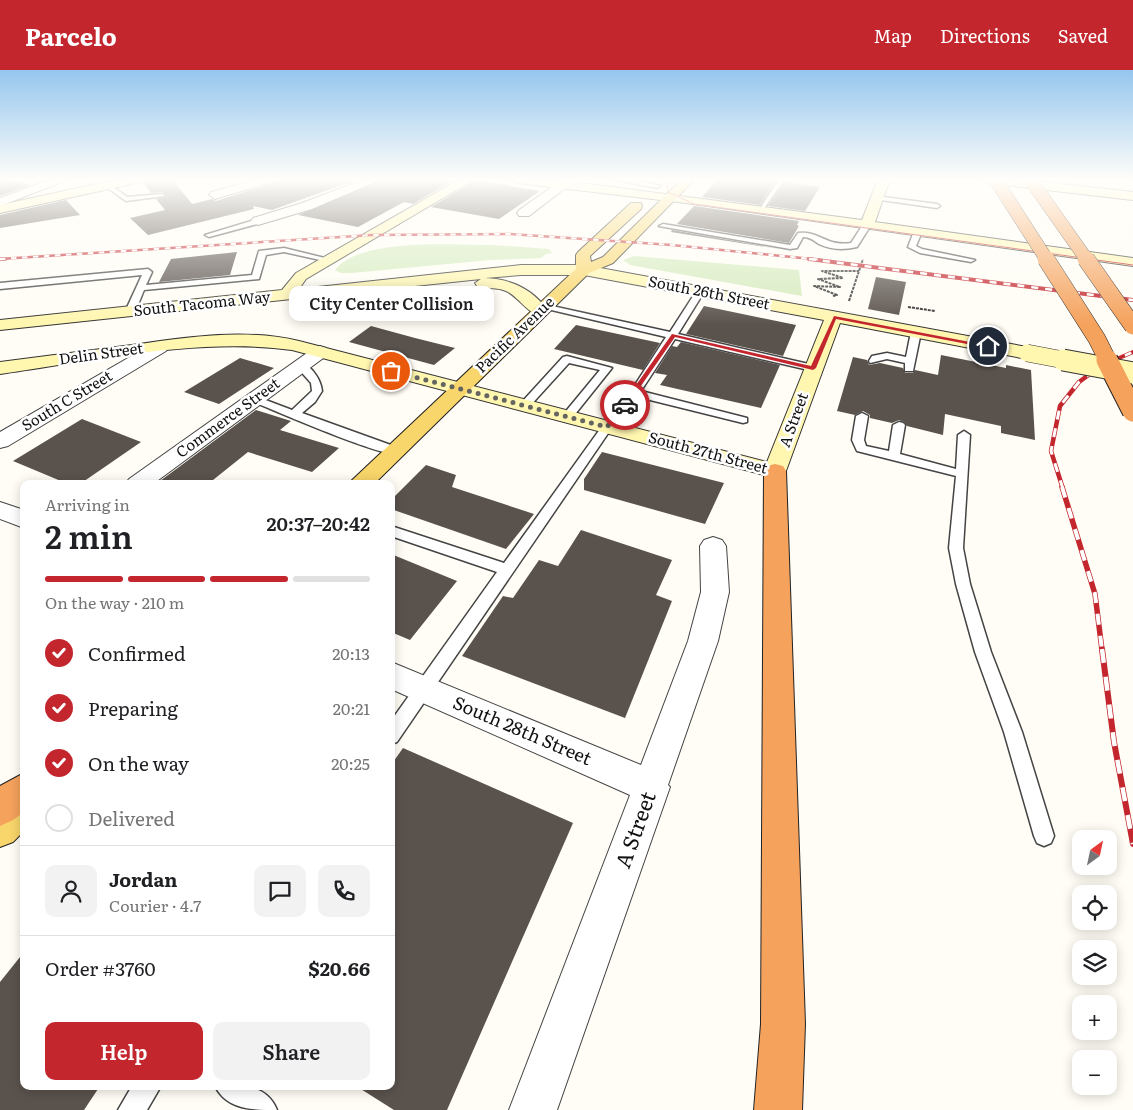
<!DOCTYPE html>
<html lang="en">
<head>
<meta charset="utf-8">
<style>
  :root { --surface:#fff; --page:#f2f2f2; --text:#202124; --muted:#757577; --line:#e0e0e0; --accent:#c4262e }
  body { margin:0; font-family:Literata,serif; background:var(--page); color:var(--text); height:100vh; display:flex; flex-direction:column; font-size:19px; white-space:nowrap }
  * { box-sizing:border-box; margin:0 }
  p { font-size:16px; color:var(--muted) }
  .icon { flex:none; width:28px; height:28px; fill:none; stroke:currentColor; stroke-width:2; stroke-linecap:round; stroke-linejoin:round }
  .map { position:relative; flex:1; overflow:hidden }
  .sheet { position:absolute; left:20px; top:410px; width:375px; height:610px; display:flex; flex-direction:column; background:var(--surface); border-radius:10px; box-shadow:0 2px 12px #0003 }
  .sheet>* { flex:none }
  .needle { width:32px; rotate:33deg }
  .buttons { position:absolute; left:1072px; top:760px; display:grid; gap:10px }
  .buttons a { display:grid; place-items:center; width:45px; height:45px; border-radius:10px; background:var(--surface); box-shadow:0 2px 12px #0003; font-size:25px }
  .pin { position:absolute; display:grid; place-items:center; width:42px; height:42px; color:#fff; margin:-21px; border:2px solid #fff; border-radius:50%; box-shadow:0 1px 5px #0007 }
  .courier { position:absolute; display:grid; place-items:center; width:50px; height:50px; margin:-25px; border:4px solid #c4262e; border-radius:50%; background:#fff; color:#222; box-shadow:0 1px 6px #0007 }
  .bubble { position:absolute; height:35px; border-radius:10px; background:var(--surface); box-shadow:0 2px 12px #0003; font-size:16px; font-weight:600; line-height:35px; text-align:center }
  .headline em { font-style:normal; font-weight:600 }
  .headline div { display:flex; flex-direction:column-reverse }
  .headline { display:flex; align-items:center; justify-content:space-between; height:85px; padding:0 25px }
  h1 { font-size:32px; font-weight:600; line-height:38px }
  .bar { display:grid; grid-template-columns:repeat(4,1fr); gap:8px 5px; align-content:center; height:60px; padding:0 25px }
  .bar i { height:6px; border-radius:4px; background:var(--line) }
  .bar .current { background:var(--accent) }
  .bar p { grid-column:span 4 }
  .line { display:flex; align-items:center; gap:12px; padding:0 25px; border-top:1px solid var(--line) }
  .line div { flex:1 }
  .round { display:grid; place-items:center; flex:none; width:52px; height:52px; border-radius:10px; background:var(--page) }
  ol { padding:0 25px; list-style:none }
  li { display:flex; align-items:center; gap:15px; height:55px }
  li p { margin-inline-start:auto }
  li .icon { padding:5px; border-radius:50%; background:var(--accent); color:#fff; stroke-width:4 }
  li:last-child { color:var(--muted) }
  li i { width:28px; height:28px; border:2px solid var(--line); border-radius:50% }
  .cta { display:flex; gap:10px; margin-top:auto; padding:10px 25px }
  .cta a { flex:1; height:58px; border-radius:10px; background:var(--accent); color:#fff; font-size:20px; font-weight:600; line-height:58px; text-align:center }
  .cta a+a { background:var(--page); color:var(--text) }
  header { display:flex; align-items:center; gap:30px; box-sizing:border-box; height:70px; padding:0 25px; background:var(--accent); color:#fff }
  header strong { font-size:24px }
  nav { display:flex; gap:28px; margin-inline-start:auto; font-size:18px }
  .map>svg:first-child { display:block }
</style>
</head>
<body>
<header>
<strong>Parcelo</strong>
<nav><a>Map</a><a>Directions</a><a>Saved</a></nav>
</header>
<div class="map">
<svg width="1133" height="1040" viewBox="0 0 1133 1040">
  <rect width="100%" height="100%" fill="#fffdf5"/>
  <!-- green -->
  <path fill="#d5ebbd" d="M493,175L549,179L552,183L546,184L541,188L490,190L352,203H341L335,200C361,167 454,175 493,175Z
    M634,186L799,200L802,226L630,195L623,190Z"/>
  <!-- building -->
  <path fill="#5a524d" d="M0,109H6L31,115L0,126Z
    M144,109H172L192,134L212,129L216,131L285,109H359L272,140L253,136L254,139L148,165L130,148L165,140L156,129L167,126L162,122L151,123L142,111Z
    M384,109H456L413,134L404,132L358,157L298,145Z
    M718,109H762L775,111L760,135L702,127Z
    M476,110L540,121L499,149L431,137Z
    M785,112L820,117L805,141L768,136Z
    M66,130L80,145L0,158V145Z
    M694,136L799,151L797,155L799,156L789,173L677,154Z
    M672,160L785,180L671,162Z
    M237,182L230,205L159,212L171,189Z
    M876,207L906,212L899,245L868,239Z
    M704,236L796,255L783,286L686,264Z
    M576,255L660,273L643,300L554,279Z
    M371,256L415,268L455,278L434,295L349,272Z
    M681,272L780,295L761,338L660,315L667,305L655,303L672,276L677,277Z
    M941,285L1006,298V295L1031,300L1035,370L1001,363V356L945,344L943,365L907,356L904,352L899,350L892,353L870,348V345L863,341L855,345L837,341L853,287L867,290L869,295L880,293L903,298L905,303H913L915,300L938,305Z
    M240,288L274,298L219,334L184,322Z
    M256,340L291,351L280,360L339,378L312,402L248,382L208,414H156Z
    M82,349L141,372L80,414H68L13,391Z
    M602,382L724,413L705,454L584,420V409Z
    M426,395L456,405L452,417L534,444L506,479L391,439V430Z
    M581,460L672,490L656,525L672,531L625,648L462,586L503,526L513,528L539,490L558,496Z
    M391,484L457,511L410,570L391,562Z
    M403,678L573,753L447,1040H394L356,1016H391V695Z
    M24,882V1016H100L84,1040H0V912Z"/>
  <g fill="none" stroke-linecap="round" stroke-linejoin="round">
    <defs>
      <path id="lane" d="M610,109H627L661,116L658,118Z
        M779,109H785L763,140H759Z
        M105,114H109L127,127L162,124L165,126L126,131L105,116Z
        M876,126L937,134L940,136L937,138L874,129Z
        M258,149L262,151L261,153L209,167L205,165Z
        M864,153L871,155L857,177C844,180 831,180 819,174C813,170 810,167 803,167L797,178L790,179L659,156L663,154L790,175L798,163C818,160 827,177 851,173Z
        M917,162L921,164L916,176L922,179L975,190L971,192L920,183L908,177L913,164Z
        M284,178L333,190L329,192L284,182L266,185L259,209L144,220L135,242L130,245L125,242L142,205L0,219V213L148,199L152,202L146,215L252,205L259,181Z
        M700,219L704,222L678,264L813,295L818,298L813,301L675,269L641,321L747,348V352L743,353L638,327L611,359L397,672L391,674V651L497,502L391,466V456L504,493L603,355L631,321L666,267L543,238V234L670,262L697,220Z
        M916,259L921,262L913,301H905V293L887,289L870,293L869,291L872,286L887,283L906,287L911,262Z
        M567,286L612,298L572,348L568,349L562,346L600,300L569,293L529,337H521V333L563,287Z
        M301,293C312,296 321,310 322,321L315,332L302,343L399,378L401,381L399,384C383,388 274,340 251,331L250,329L255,326L292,340L312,321L311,313L296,296Z
        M862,343L868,346L864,370L866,376L889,381L893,355L899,352L903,353L905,355L900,384L956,399L958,365L964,361L970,365L963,478L970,514L991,582L1022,662L1054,766L1051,773L1044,776L1037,773L1034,766L1004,662L975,582L956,514L949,478L956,406L857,381L852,370L856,346Z
        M132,1016H161L147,1040H118Z
        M215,1016C240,1016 266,1013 277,1040C253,1040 227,1040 215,1016Z"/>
      <path id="street" d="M52,109H70L0,136V128Z
        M260,109H280L215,129L209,125L211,122Z
        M365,109H382L312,139L258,155L251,151L253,148L302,133Z
        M563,109H577L529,146H519L517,143L519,140Z
        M160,272L166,273L169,277L166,281L8,376L0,378V362L154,273Z
        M320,276L326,278L329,282L326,286L153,414H125L129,409L314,278Z
        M0,432L24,440V458L0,449Z
        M713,467L722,470L726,476L729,522L718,571L668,715L670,717L557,1040H509L630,725L391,619V592L641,695L688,571L701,522L700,476L704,470Z"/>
      <path id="secondary" d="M119,109H142L136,113L0,143V135Z
        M460,109H475L306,209L299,219L521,195H584L1027,277L1034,279L1036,283L1034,287L1027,289L840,253L786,401L783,406L775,408L292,280C199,267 93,291 0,304V292C44,286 88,281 132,275C187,267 245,258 299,271L767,392L824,250L584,205H521L485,208C511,209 533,219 548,241L546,245C530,249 520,227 506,221C497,217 487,219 477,216L475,213L481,209L0,260V250L282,220L296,203Z
        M512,109H550L862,150L878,109H890L875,152L1133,188V196L686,133L518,113Z
        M981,109H1019L1133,122V130L987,113Z"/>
      <path id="primary" d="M682,109H695L613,193L589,203L374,414H348L576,199V185L578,182L631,133H641L642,136L641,139L590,186L591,192L603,187Z
        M24,719V761L13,772L0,777V734L11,724Z"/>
      <path id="highway" d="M775,394L783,396L786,401L805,954L802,1040H754L761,954L764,401L767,396Z
        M24,703V742L13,750L0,756V716Z"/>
    </defs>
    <!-- lane casing -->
    <use href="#lane" stroke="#444" stroke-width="3"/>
    <!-- street casing -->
    <use href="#street" stroke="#444" stroke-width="2"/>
    <!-- secondary casing -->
    <use href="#secondary" stroke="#333" stroke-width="2"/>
    <!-- primary casing -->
    <use href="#primary" stroke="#222" stroke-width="2"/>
    <!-- highway casing -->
    <use href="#highway" stroke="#222" stroke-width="2"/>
    <!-- path -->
    <path stroke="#333" stroke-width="2" stroke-dasharray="3 1" stroke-linecap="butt" d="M833,226L837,225L814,216L840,217L818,209L843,208L822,201H859
      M849,231L863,189
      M908,237L935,241"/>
    <!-- lane -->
    <use href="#lane" fill="#fff" fill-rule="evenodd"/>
    <!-- street -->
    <use href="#street" fill="#fff" fill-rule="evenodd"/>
    <!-- secondary -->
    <use href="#secondary" fill="#fff6b0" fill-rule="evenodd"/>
    <!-- primary -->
    <use href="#primary" fill="#f9d66b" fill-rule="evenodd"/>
    <!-- highway -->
    <use href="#highway" fill="#f5a25d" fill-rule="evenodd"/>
    <!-- tram -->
    <path stroke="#c4262e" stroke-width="1" d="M672,109L667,115L668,122L694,134L1133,195"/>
    <defs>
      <path id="rail-far4" d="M0,189L372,165L510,164L672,175L822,190"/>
      <path id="rail-far3" d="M0,189H5
        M809,189L1133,230
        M1112,291L1133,282"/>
      <path id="rail-far2" d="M1063,419L1051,381L1060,336L1079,312L1102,295L1114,290"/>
      <path id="rail-far1" d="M1062,417L1095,524L1102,580"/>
      <path id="rail" d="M1102,579L1114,672L1133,774"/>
    </defs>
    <!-- rail-far4 casing -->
    <use href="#rail-far4" stroke="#c4262e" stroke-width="2.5"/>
    <!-- rail-far3 casing -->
    <use href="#rail-far3" stroke="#c4262e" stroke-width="4"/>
    <!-- rail-far2 casing -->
    <use href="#rail-far2" stroke="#c4262e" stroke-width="4.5"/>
    <!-- rail-far1 casing -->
    <use href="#rail-far1" stroke="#c4262e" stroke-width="5.5"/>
    <!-- rail casing -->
    <use href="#rail" stroke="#c4262e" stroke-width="6"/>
    <!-- rail-far4 -->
    <use href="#rail-far4" stroke="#fff" stroke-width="2" stroke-dasharray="5.5" stroke-linecap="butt"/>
    <!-- rail-far3 -->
    <use href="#rail-far3" stroke="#fff" stroke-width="2.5" stroke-dasharray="7" stroke-linecap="butt"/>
    <!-- rail-far2 -->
    <use href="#rail-far2" stroke="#fff" stroke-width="3" stroke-dasharray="9" stroke-linecap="butt"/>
    <!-- rail-far1 -->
    <use href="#rail-far1" stroke="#fff" stroke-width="4" stroke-dasharray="11" stroke-linecap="butt"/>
    <!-- rail -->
    <use href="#rail" stroke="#fff" stroke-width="4.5" stroke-dasharray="14" stroke-linecap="butt"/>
    <defs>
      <path id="secondary-bridge-far1" d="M1027,283L1069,291"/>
      <path id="secondary-bridge" d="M1063,290L1133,303"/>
      <path id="highway-bridge-far2" d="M995,109L1047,190
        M1030,109L1087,190"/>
      <path id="highway-bridge-far1" d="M1046,189L1097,269L1108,291
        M1086,189L1133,256"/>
      <path id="highway-bridge" d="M1107,290L1133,341"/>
    </defs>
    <!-- secondary-bridge-far1 casing -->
    <use href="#secondary-bridge-far1" stroke="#333" stroke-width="18" stroke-linecap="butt"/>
    <!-- secondary-bridge casing -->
    <use href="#secondary-bridge" stroke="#333" stroke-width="23" stroke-linecap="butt"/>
    <!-- highway-bridge-far2 casing -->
    <use href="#highway-bridge-far2" stroke="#222" stroke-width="14" stroke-linecap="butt"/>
    <!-- highway-bridge-far1 casing -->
    <use href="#highway-bridge-far1" stroke="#222" stroke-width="18" stroke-linecap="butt"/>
    <!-- highway-bridge casing -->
    <use href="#highway-bridge" stroke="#222" stroke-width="23" stroke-linecap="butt"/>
    <!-- secondary-bridge-far1 -->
    <use href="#secondary-bridge-far1" stroke="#fff6b0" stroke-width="17"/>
    <!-- secondary-bridge -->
    <use href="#secondary-bridge" stroke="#fff6b0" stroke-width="21"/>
    <!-- highway-bridge-far2 -->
    <use href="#highway-bridge-far2" stroke="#f5a25d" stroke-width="13"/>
    <!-- highway-bridge-far1 -->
    <use href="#highway-bridge-far1" stroke="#f5a25d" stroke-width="17"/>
    <!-- highway-bridge -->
    <use href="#highway-bridge" stroke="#f5a25d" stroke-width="21"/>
  </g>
  <!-- sky -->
  <linearGradient id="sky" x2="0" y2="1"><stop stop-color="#95c6ee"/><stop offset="0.43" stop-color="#fffefa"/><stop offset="1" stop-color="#fffefa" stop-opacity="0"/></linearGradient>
  <rect width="1133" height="255" fill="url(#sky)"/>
  <!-- route -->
  <path fill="#c4262e" d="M834,246L991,276L988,278L836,249L816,298L813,300L675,267L627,336L622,335L672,264L811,296Z"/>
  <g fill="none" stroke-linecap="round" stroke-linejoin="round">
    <!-- done -->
    <path stroke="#646461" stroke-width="5" stroke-dasharray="0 9" d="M391,301L607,357L625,335"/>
  </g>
  <g text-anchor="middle" stroke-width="5" stroke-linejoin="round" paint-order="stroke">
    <!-- far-street labels -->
    <g font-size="15" fill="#111" stroke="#fff">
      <text transform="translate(709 223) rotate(11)" y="5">South 26th Street</text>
      <text transform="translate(202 234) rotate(-6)" y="5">South Tacoma Way</text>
      <text transform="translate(515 265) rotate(-44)" y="5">Pacific Avenue</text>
      <text transform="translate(101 284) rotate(-8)" y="5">Delin Street</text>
      <text transform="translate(67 331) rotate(-31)" y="5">South C Street</text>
      <text transform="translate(228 348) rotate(-36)" y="5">Commerce Street</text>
      <text transform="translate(794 350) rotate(-70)" y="5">A Street</text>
      <text transform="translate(708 383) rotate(15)" y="5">South 27th Street</text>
    </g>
    <!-- street labels -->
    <g font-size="18" fill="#111" stroke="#fff">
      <text transform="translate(522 661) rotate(23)" y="6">South 28th Street</text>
    </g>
    <!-- near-street labels -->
    <g font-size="21" fill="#111" stroke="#fff">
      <text transform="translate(636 760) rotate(-70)" y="7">A Street</text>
    </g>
  </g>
</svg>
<div class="buttons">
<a><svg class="needle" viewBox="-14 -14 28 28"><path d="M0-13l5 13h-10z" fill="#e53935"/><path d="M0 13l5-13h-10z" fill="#757577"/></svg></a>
<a><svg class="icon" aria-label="locate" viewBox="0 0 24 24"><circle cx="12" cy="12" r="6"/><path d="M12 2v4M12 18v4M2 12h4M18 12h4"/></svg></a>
<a><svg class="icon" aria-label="layers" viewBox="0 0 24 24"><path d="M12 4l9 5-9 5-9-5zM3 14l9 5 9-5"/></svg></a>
<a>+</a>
<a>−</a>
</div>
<div class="pin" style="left:391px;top:301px;background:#ea580c"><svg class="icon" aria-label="bag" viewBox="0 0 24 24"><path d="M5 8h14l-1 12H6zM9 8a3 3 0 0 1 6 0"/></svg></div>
<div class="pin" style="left:988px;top:276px;background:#1f2937"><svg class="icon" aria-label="home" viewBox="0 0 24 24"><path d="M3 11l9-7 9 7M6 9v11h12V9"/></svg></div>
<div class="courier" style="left:625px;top:335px"><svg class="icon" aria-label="car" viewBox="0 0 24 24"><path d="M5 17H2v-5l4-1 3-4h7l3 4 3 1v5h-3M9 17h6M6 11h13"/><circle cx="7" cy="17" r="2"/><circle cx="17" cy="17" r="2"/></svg></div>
<div class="bubble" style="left:289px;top:216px;width:205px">City Center Collision</div>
<section class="sheet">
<div class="headline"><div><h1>2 min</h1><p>Arriving in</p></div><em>20:37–20:42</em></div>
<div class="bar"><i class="current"></i><i class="current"></i><i class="current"></i><i></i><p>On the way · 210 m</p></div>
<ol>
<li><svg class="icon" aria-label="check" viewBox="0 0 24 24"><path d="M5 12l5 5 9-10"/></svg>Confirmed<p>20:13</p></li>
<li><svg class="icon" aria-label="check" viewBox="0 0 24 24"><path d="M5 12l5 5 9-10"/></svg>Preparing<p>20:21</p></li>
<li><svg class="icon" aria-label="check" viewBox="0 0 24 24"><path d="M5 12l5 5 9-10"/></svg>On the way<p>20:25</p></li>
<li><i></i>Delivered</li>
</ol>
<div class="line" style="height:90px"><a class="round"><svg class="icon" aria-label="person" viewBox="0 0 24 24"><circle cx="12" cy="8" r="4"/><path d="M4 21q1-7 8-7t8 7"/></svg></a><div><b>Jordan</b><p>Courier · 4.7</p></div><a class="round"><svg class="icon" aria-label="chat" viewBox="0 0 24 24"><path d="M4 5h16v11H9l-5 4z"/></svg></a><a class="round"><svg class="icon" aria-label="phone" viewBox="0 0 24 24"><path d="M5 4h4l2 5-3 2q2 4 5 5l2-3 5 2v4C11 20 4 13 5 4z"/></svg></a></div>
<div class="line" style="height:65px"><div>Order #3760</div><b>$20.66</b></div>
<div class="cta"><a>Help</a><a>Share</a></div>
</section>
</div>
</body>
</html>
